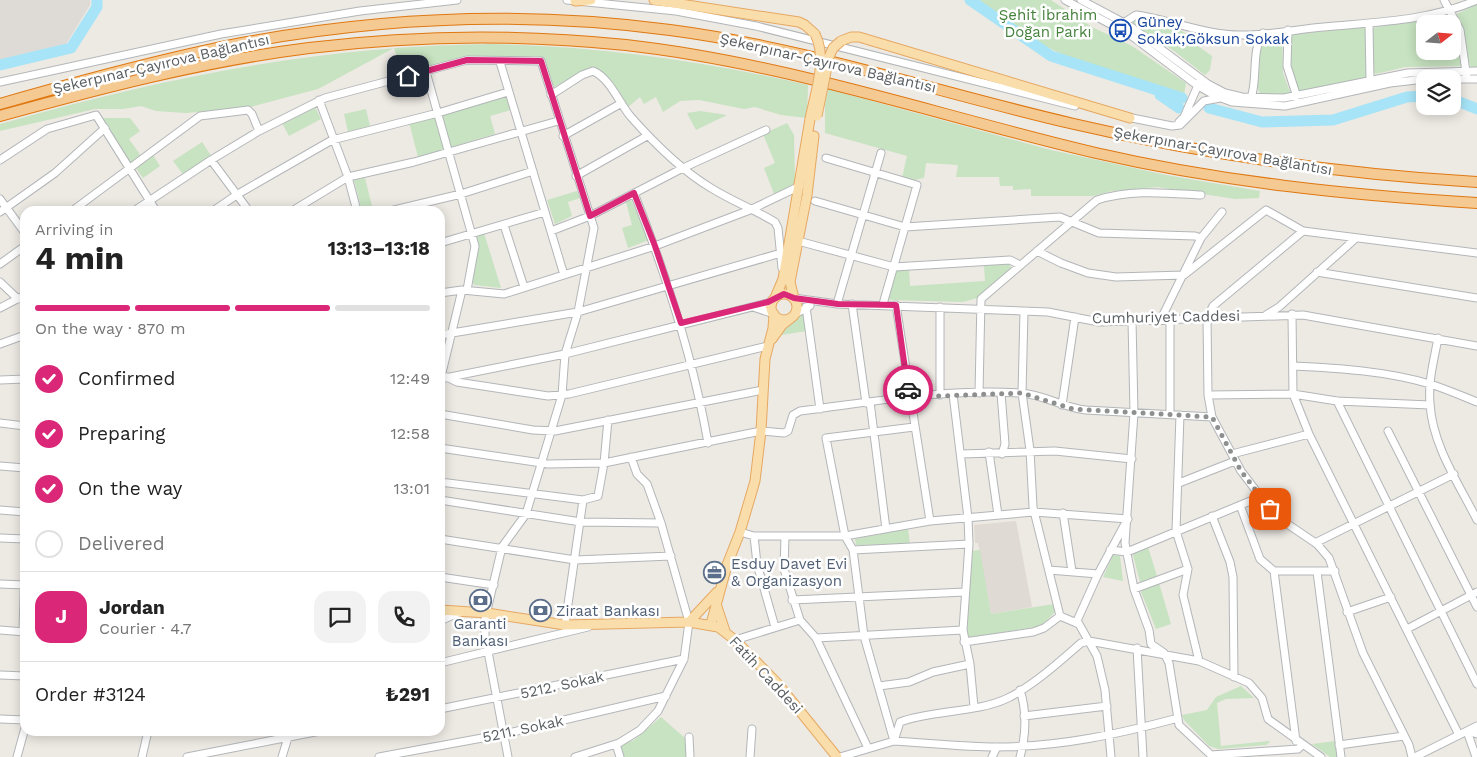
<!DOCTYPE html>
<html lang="en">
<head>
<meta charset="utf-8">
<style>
  :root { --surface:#fff; --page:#f2f2f2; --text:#222; --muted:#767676; --line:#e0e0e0; --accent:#db2777 }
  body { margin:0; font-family:"Work Sans",sans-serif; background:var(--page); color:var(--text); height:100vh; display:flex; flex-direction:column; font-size:19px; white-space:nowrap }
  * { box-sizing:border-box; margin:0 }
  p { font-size:16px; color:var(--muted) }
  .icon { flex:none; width:28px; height:28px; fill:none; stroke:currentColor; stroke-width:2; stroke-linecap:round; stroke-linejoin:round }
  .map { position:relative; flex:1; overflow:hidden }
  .panel { position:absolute; left:20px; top:206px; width:425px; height:530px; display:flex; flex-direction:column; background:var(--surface); border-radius:15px; box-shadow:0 2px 12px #0003 }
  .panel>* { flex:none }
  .needle { width:32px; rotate:73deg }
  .tools { position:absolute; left:1416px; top:15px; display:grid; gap:10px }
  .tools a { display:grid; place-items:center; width:45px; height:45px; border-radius:10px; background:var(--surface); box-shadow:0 2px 12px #0003; font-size:25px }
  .pin { position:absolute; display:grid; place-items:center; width:42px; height:42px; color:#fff; margin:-21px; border-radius:10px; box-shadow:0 2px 8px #0006 }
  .courier { position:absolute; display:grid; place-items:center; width:50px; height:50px; margin:-25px; border:4px solid #db2777; border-radius:50%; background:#fff; color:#222; box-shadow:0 1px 6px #0007 }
  .overview em { font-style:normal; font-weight:700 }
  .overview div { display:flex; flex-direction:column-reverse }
  .overview { display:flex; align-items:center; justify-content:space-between; height:85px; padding:0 15px }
  h1 { font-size:32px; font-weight:700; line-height:38px }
  .bar { display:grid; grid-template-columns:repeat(4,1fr); gap:8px 5px; align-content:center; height:60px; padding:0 15px }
  .bar i { height:6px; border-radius:4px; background:var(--line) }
  .bar .current { background:var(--accent) }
  .bar p { grid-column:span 4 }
  .line { display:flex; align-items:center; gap:12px; padding:0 15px; border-top:1px solid var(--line) }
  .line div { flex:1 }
  .round { display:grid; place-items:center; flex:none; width:52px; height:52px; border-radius:15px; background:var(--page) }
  ol { padding:0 15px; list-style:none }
  li { display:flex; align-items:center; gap:15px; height:55px }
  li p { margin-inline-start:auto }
  li .icon { padding:5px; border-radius:50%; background:var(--accent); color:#fff; stroke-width:4 }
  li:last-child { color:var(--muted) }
  li i { width:28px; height:28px; border:2px solid var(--line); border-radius:50% }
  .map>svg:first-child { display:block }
</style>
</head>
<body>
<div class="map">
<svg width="1477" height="757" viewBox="0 0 1477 757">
  <rect width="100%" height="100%" fill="#ede9e3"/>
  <!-- industrial -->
  <path fill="#dedbd7" d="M0,0H90V5L66,44L0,60Z"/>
  <!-- education -->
  <path fill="#dfdad4" d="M1016,521L1032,607L991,614L978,543H975L974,525Z"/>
  <!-- green -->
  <path fill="#c7e3c1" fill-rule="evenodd" d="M974,0H1051L1092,27L1132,46L1186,83L1184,95C1152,84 1120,76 1088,65C1047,50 1008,27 974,0Z
    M1477,4V68L1471,69L1457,14Z
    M1448,15L1458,32L1464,66L1405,67L1376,74L1373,71L1372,28ZM1425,24H1452V51H1425Z
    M1136,18H1143L1180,30L1192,37L1195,44L1212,56L1210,70L1205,75L1174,51L1136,26L1133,23Z
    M1367,27V78L1300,94L1289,63L1291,37L1294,34Z
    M1282,36L1283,73L1290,92L1286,96L1260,93L1257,88L1261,42L1263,37Z
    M491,44C599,46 703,61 808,85L807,118L781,115L755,107L744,109L699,100L680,101L663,112L656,97L644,104L640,97L627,108L600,69H590L554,87L552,85L545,59L536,56L501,60L468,56L403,74L394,48L318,89L250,107L186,113L156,111L141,106L123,109H95L0,131V124C166,77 318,46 491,44Z
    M828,89L1051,150L1166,175L1260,191L1259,198L1235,199L1158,187L1112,191L1093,196H1031V189L1013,190V186H1000L999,177H956L958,165L926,163L924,178L914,180L902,178L907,156L825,133V105Z
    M507,95L511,110L490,116L495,134L451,147L441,114Z
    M315,107L321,119L289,136L282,123Z
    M366,109L370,126L348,132L344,114Z
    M700,111L727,115L696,130L687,113Z
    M434,115L444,150L418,157L409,122Z
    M102,118H130L140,131L129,139L141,156L130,163Z
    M787,123L794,135L795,184L774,194L764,168L775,163L763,134Z
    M202,142L212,157L185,177L173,161Z
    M153,155L160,166L143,178L135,167Z
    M365,178L373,210L362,211L354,180Z
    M577,191L580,198L568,202L572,216L555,224L547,200Z
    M631,200L649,240L628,248L622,228L632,225L626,202Z
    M484,233L501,288L474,285C468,274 479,250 477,235Z
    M1008,263L1012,269L977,298L963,302L890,300L888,297L896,271L909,270L910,286L985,281L984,265Z
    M804,313L807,331L781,335L797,316Z
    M908,529L910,544L856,545L855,539Z
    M1148,547L1157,576L1140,582L1133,555L1135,552Z
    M980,550L991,614L1054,604L1056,611L1041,626L967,638L971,551Z
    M1113,555L1120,556L1123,581L1103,577Z
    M1159,583L1171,624L1156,629L1141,592L1144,589Z
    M1241,686L1254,698L1226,699L1217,703L1221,746L1269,741L1270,742L1266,745L1218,749L1209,746L1184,720L1182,715L1207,710L1216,697Z
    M661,717L686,739V757H623L619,746L634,740Z
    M1336,741L1338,757H1330L1312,744Z"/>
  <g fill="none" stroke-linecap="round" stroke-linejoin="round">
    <!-- river -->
    <path stroke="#a7e4f8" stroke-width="11" d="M970,0L1051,56L1182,98
      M0,65L71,48L97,7V0
      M1160,95L1179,108
      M1452,99L1477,109
      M1209,108L1262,122L1333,120L1407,97L1425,96"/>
    <defs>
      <path id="minor" d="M567,0L676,11L756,26L1075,106
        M1065,0L1129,34L1198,86L1216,96L1232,102L1285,106L1390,83L1425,79
        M1081,0L1130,26L1208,84L1225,93L1242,97L1284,98L1408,73L1477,71
        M1444,0L1460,30L1467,79
        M1122,24L1136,15C1171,20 1205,35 1241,35C1268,36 1297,29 1324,27C1376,22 1429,21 1477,0
        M1369,24L1370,80
        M1288,30L1287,66L1297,97
        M500,62L564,275
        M426,72L475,246L467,290
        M1426,79H1477
        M0,82L221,34L360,11L457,0
        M551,95L582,75L593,71C610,78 619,103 631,117C654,143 681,170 711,188C732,201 755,210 775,222L778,228L782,268
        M1251,98C1258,78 1251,51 1263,33
        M319,100L348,177L357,211
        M1127,117L1172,126L1180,125L1204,101L1220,98
        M1179,122L1184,117L1199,83
        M563,136L620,104
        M826,158L917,185L883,304
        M0,160L47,129L96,115L156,211
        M211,160L249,211
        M576,176L647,136
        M634,193C666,274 693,357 708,443
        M0,199L25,233
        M815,201L905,227L1060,217L1099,233L1195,236L1201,238
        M72,211L200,116L248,110L252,114L259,131
        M134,211L211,160L259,131L325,98L467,60L541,61L594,228L578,312L565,354L562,395L526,514L502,547L485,619V636L508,757
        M213,211L238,194L332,140L438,113L508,92
        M292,211L348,177L414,162L558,121
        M390,211L461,194L533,171
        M0,212L55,173L105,128
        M504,225L524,287
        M551,231L590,216L683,168L766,130
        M1303,231L1213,306L1207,318L1208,395L1212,417L1241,471L1270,509L1280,519L1317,544L1329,558L1363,653L1409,745L1412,757
        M798,241L894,267L1010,260L1020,265
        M440,243L545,212
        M1037,251L1061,263L1088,273L1116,277L1184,275L1266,210L1303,231L1477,253
        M0,264L25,246
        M1317,272L1477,298
        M0,282L18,299
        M440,293L462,290L504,294L655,246L750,210L800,186
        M794,298L837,304L1048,312L1099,322L1303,315L1477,346
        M837,304L881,153
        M852,304L866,403
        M896,305L930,521
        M753,307L774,314
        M806,307L820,409
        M940,307V395
        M0,308L25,295
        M1024,312L1022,393L1030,450L1033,507L1060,616
        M795,314L810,306
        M1292,314L1293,394L1309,434L1459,735
        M1266,315L1279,307L1355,239
        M1161,319L1201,238L1222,212
        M1132,320L1134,413L1125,543L1134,589L1149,630L1151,644L1164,653L1169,663L1179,725L1211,755L1298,749L1302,745
        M440,335L578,312L781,253
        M1438,338C1434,360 1428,381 1430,403C1432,445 1459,484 1477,520
        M0,344L25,335
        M1293,366C1338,368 1386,371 1430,384C1446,389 1462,396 1477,402
        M447,377L457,382L548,396L569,394L768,346
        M440,379L565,354L768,303L775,298
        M0,380L25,379
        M440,381L462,290
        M979,393L981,299L1097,200C1131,189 1166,193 1201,195
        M1001,393L1005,444L1002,454
        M953,394L968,518L969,544L963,630L970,664L974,707
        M1208,395L1293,394L1337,401L1430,405
        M1337,401L1477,684
        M870,402L886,529
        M1062,405L1075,317
        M440,414L533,430L555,431L763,390
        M1170,414V319
        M1180,415L1176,531L1188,569L1183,595L1199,661
        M0,423L25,426
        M914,427L826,438L845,536L853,550L864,636L894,741C929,743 963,747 997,747C1059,747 1119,734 1178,718
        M1388,431L1477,607
        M440,448L548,464L604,463L761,431L784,433L788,431L793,415L800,411C872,402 947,388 1020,393C1043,394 1064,408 1086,410L1212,417
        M989,452L998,515
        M961,454L1055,451L1132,459
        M1232,454L1309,434
        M0,466L25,468
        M440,482L583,500
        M1179,483L1235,461
        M440,500L581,522L661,523
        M1240,505L1260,559L1274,571H1335
        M0,510L25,512
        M1063,513L1072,571
        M1212,516L1230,562L1233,577L1234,677
        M740,532L754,536H845L930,521L1034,512L1128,519
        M754,536L757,564L775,627
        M785,536L784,569L800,620L816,638L868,748
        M0,538L25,539
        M440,539L575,560L671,556
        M1315,543L1454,474
        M853,550L969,544
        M1110,550L1127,552L1260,497
        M1049,570L1098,574
        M1274,571L1296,741
        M1317,572L1341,757
        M440,577L494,585
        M0,584L25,585
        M1134,589L1188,569
        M792,600L965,592
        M1347,612L1391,597
        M440,621L460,612
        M1076,623L1098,574L1126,522
        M565,625L583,500L598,496L604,463L608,420
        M1407,629L1477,592
        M0,630L25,632
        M23,631L25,562
        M816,638L963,630
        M735,640L800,620
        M964,642L1033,632L1044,628L1060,616L1079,624L1097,656L1105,690L1111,757
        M1137,648L1143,757
        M440,663L588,627
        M0,675L25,676
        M879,686L909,682L933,672L970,664
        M440,709L684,659
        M1024,716L1107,706
        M0,719L25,720
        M1467,731L1476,757
        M1467,731L1477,734
        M689,737L690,757
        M616,744L620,757
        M1339,745L1404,736
        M17,757L25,728
        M142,757L148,731
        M187,757L320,731
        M282,757L290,731
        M379,757L504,734L666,696
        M575,757L619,743L640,730L658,711L684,659L689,622L661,523L647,484L637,474L631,457
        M750,757L752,729
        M840,757L894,741L900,722C933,710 977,713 1008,698C1034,685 1059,662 1081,643L1089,641L1199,661L1249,683L1262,698L1268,719L1321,757
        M992,757L997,747
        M1020,757C1026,736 1027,711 1020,690
        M1415,757L1477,726"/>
      <path id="major" d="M654,0L799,22L805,25L815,34
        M575,1L591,0
        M841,41L851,37H859L1130,118
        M771 307a13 13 0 1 1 26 0a13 13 0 1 1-26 0Z
        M775,298L783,279L810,119
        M794,298L790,282L807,195L814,136
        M772,339L782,325L791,318
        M717,607L725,631
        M440,610L487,613L565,625L689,622L718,627L735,640L778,684L837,757
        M689,622L717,592
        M711,624L727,565L740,532L755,481L761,431L765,359L773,328L774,314"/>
      <path id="highway" d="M0,104C80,81 160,59 242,43C382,17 528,11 670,30C808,48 939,93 1074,124C1207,155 1341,174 1477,182
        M0,116C101,88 205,61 309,48C414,35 521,34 626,45C786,63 939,116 1096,153C1222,182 1348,195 1477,203"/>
    </defs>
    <!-- minor casing -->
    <use href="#minor" stroke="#b3b6b9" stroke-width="9"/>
    <!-- major casing -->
    <use href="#major" stroke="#e6a862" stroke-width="11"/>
    <!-- highway casing -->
    <use href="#highway" stroke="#df7811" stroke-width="12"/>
    <!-- minor -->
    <use href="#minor" stroke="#fff" stroke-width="7"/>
    <!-- major -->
    <use href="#major" stroke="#f9deac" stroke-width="9"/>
    <!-- highway -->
    <use href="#highway" stroke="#f5c992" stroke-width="10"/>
    <defs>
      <path id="major-bridge" d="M817,116L829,57L833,48L841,41
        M810,119C815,93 828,59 815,34"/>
    </defs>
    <!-- major-bridge casing -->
    <use href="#major-bridge" stroke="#e6a862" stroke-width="11" stroke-linecap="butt"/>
    <!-- major-bridge -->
    <use href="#major-bridge" stroke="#f9deac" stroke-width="9"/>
  </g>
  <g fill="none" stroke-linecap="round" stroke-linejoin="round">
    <!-- done -->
    <path stroke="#8e9090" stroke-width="5" stroke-dasharray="0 9" d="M908,390L910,397L1022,393L1073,409L1212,417L1241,471L1270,509"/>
    <!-- route -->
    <path stroke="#db2777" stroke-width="6" d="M408,76L467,60L541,61L590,216L634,193L655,246L681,323L768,302L784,294L794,298L838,304L896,305L908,390"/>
  </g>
  <!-- icons -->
  <defs>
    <symbol id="bus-ring" viewBox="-11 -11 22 22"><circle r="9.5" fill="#fff" stroke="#1a4fb4" stroke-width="1.5"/><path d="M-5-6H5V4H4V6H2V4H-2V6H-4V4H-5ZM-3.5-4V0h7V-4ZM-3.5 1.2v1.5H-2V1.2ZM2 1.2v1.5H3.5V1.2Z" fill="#1a4fb4"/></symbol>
    <symbol id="office-ring" viewBox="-11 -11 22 22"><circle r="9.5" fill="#fff" stroke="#5c6f8a" stroke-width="1.5"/><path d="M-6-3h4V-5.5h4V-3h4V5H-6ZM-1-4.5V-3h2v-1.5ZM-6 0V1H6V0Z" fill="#5c6f8a"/></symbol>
    <symbol id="bank-ring" viewBox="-11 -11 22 22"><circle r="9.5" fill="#fff" stroke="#5c6f8a" stroke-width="1.5"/><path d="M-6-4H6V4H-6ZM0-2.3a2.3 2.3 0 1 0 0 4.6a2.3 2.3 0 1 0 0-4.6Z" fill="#5c6f8a"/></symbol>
  </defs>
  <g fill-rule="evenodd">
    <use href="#bus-ring" x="1108" y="18" width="25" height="25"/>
    <use href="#office-ring" x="702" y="560" width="25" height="25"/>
    <use href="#bank-ring" x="468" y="588" width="25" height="25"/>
    <use href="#bank-ring" x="528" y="598" width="25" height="25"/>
  </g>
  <g text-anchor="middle" stroke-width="5" stroke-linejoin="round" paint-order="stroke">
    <!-- park labels -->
    <g font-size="15" fill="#45823b" stroke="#fff">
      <text x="1048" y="20">Şehit İbrahim<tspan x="1048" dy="17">Doğan Parkı</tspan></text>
    </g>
    <!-- transit labels -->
    <g font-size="15" fill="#164399" stroke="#fff" text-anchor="start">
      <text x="1137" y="27">Güney<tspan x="1137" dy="17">Sokak;Göksun Sokak</tspan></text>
    </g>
    <!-- street labels -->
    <g font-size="15" fill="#5b6063" stroke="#fff">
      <text transform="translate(828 63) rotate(13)" y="5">Şekerpınar-Çayırova Bağlantısı</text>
      <text transform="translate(161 64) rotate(-13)" y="5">Şekerpınar-Çayırova Bağlantısı</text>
      <text transform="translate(1223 151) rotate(10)" y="5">Şekerpınar-Çayırova Bağlantısı</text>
      <text transform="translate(1166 317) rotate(-1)" y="5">Cumhuriyet Caddesi</text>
      <text transform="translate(766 675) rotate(47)" y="5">Fatih Caddesi</text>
      <text transform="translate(562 685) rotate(-12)" y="5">5212. Sokak</text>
      <text transform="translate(523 729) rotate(-12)" y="5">5211. Sokak</text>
    </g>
    <!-- service labels -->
    <g font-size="15" fill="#4e5e75" stroke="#fff" text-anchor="start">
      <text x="731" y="569">Esduy Davet Evi<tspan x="731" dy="17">&amp; Organizasyon</tspan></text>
      <text x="556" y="616">Ziraat Bankası</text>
      <text x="480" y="629" text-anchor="middle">Garanti<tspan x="480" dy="17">Bankası</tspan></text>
    </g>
  </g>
</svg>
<div class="tools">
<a><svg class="needle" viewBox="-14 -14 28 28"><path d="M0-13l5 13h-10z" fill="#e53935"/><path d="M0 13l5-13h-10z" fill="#767676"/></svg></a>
<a><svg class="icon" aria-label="layers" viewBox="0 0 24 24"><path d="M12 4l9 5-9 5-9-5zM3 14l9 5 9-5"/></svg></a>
</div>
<div class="pin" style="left:1270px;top:509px;background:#ea580c"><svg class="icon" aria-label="bag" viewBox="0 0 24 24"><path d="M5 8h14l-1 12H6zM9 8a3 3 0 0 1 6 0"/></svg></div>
<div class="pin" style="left:408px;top:76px;background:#1f2937"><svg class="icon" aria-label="home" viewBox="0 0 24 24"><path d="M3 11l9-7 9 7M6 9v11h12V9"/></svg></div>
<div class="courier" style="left:908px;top:390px"><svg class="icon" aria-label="car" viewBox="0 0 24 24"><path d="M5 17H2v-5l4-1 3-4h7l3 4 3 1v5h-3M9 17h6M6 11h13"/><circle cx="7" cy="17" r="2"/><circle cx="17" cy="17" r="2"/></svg></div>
<section class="panel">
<div class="overview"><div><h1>4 min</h1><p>Arriving in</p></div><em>13:13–13:18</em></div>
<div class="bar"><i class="current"></i><i class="current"></i><i class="current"></i><i></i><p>On the way · 870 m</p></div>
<ol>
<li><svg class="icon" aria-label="check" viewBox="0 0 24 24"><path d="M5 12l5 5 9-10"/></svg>Confirmed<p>12:49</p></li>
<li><svg class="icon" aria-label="check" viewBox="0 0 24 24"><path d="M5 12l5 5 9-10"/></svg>Preparing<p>12:58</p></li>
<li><svg class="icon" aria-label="check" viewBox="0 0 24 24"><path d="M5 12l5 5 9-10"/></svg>On the way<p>13:01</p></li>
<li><i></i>Delivered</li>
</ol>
<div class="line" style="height:90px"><b class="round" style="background:var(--accent);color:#fff">J</b><div><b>Jordan</b><p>Courier · 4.7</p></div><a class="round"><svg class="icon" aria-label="chat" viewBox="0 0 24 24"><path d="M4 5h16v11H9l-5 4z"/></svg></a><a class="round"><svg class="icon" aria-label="phone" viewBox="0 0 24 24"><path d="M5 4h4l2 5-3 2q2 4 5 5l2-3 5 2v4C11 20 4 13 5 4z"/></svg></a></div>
<div class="line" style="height:65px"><div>Order #3124</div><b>₺291</b></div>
</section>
</div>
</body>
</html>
